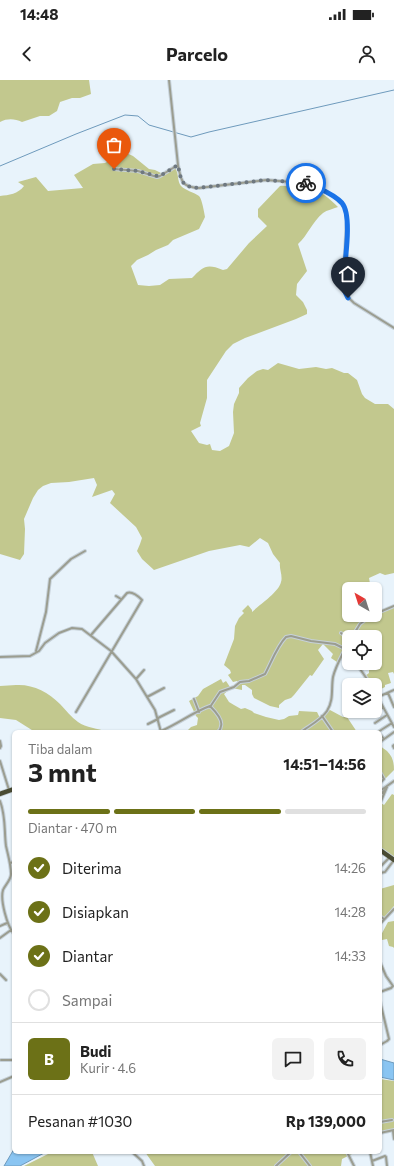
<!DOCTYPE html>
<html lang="id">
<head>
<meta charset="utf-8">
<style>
  :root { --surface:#fff; --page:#f2f2f2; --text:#222; --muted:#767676; --line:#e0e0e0; --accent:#6c7117 }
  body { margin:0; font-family:Commissioner,sans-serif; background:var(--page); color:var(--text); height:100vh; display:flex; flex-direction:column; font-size:15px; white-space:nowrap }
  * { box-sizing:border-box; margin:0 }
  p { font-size:13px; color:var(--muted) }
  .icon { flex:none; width:22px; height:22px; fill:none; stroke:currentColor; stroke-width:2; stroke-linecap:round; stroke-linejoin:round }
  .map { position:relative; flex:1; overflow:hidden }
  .details { position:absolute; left:12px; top:650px; width:370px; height:424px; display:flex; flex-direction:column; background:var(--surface); border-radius:6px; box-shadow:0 1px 3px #0004 }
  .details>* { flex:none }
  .needle { width:26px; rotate:321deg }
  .tools { position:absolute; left:342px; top:502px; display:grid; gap:8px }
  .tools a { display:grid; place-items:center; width:40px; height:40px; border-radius:6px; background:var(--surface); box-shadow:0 1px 3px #0004; font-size:20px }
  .pin { position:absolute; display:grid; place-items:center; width:34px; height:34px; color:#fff; margin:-41px -17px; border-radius:50% 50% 50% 0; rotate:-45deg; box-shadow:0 0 4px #0007 }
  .pin .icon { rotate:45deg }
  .courier { position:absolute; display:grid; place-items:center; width:40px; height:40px; margin:-20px; border:3px solid #1a73e8; border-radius:50%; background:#fff; color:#222; box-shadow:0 1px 5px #0007 }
  .head em { font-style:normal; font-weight:700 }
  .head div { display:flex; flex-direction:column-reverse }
  .head { display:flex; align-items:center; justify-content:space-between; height:68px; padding:0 16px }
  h1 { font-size:26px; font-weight:700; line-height:30px }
  .bar { display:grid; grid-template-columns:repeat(4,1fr); gap:6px 4px; align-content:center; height:48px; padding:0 16px }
  .bar i { height:5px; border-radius:3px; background:var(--line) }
  .bar .on { background:var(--accent) }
  .bar p { grid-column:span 4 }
  .line { display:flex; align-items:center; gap:10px; padding:0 16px; border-top:1px solid var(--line) }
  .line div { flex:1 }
  .round { display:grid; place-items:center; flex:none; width:42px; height:42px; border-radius:6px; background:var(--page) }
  ol { padding:0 16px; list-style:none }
  li { display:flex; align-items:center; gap:12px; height:44px }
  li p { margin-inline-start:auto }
  li .icon { padding:4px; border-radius:50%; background:var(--accent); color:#fff; stroke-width:4 }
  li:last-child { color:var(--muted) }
  li i { width:22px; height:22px; border:2px solid var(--line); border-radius:50% }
  .status { display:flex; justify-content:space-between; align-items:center; height:28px; padding:0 20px; background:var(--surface); direction:ltr }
  .status svg { height:11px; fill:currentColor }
  header { display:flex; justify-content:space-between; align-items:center; height:52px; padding:0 16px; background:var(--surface); font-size:18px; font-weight:700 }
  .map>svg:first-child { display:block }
</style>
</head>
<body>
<div class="status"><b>14:48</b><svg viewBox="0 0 49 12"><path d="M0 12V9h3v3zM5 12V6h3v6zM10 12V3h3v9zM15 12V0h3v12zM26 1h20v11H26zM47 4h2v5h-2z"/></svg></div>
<header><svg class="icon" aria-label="back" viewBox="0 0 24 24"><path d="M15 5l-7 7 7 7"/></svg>Parcelo<svg class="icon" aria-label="person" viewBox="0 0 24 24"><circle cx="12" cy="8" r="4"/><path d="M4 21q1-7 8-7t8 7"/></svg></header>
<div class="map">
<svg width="394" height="1086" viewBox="0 0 394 1086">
  <rect width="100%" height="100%" fill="#e8f3fb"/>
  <!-- green -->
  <path fill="#c2c88e" d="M0,0H89L91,14L80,18H72L60,22L57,31L49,36H40L22,42C15,39 8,38 0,42Z
    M124,72L133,76L149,89L155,90L163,94L175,88C179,93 177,101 181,106C186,111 194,112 199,116C202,119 204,132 205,137L199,149L173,160L168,165L156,170L148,175L137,180L131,186L138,205L149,206L160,205L169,199L192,198C203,187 206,183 223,190L227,189L249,163L267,146L258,137V129L280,106C285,105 290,108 296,108C300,108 304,107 308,108C320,110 330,119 338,127C333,129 327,130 323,133C312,142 308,155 298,164L307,191L297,204L296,215L303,222L307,230V234L296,239L245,258L233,264L226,271L207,300V318L200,343L201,346L191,351L199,363L207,365L210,364L212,370L220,371L229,366L234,353L233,332L234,324L239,313V308L248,298L257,291L263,289L268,290L278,283L299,289L316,287L326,289L332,288L344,293H348L357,300L362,314L365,318L375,324H388L394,329V493L385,495L380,493L369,498L371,509H349V535H369L362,540L358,544L350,557H349V559L337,582L331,578L333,574L323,564L318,570L324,579L312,596L310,595L294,615L291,618L285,620L279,625V628L270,626L254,618L252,614V610L245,605H242V610L232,608L239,603L237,601L233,602L228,595L231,593L230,590L224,585L234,559L235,546L239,538L244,533L242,531L248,525L252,530V532C259,525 279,512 281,502C283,496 279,489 280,483L273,474L268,463L260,458L249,467L240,465L209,471L154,490L142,479L137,471L140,464L142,458L136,447L110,423L115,414L112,410L92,417L97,405L94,398L69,402L51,403L43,406L38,410L33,418L24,439L25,449L24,474L20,480L0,474V116C9,115 18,114 24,106L18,102L36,97L48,111L83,108L74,95L93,84L105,83L112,79L119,73Z
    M394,527V594L393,592L388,593L391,603L385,605V607L375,612V605H365L368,602L365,596L369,593V588L366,583H375V557H354C356,553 358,549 360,546C369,535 383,533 394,527Z
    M221,599L223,603L226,601L230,607V609L224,614L229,622L234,625L241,629L245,628L252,631L254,633L266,637L279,640L284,639L289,636L298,635L299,631L317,632L320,638L325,635L328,631L330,630L343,637H347L357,652H186L191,647L197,645L198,638L196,636L189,621L198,616L203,609Z
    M16,605C33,604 48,612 60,624C66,630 71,637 78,642C86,648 98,648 107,652H35L16,640L0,638V606Z
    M380,665C382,668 385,669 387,671C393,677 394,683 394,690L384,700L380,696Z
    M383,713L384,714L380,720L381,723L384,725L392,714L394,715V778L380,767V716Z
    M394,805V826L384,838L380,835V809Z
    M394,841V868L393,867L389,866L387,859L382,860L381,855L388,842Z
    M380,999L394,1001V1049L380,1052Z
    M52,1072H92L98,1086H24Z
    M145,1072H356L342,1079L341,1086H155Z"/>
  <!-- water -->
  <path fill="#8ac5f2" stroke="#6e9abc" d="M380,979L394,983V1000L380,997Z
    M14,1069V1072H46L20,1086H4Z"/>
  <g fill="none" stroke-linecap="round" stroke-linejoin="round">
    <!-- stream -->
    <path stroke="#6e9abc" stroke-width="1" d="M0,86L76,54L125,35L138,36L149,45L191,57L209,52L394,10"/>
    <defs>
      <path id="minor" d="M169,0L178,85C181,100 181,107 199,108L266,100L305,103C316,105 339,117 344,127C347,131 347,135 347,139L343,205C345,213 348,218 354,223L394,248
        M114,89L138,91L157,97L160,96L178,85
        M116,516L121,519
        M375,534L394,526
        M341,553L349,559
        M352,557L360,544L372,535
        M349,562L345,569L349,573
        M36,571L46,532L50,499L71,479L85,471
        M0,577L30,576L39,571L45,563L59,553L72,548L82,549L111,571L136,599L155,630L161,652
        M356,583L371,605
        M136,599L144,590
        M375,612L394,647
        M388,613L394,627
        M147,617L164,608
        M378,617L394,610
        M194,619L199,632
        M375,623L379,620
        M210,627L220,612L234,607L240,602L249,601L265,594C271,583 277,566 286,557L291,556L311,561L335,564L345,569C341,577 335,588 333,597C331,609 334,620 327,631C321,640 309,646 301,652
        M76,632L142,520C138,516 132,511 127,513L91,555
        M322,636L333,652
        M371,636L383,627
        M158,638L174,630
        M375,643L387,635
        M148,644L158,639
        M161,651C178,644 193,632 210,626C214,630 223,640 221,646C221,648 219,651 218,652
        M378,652L392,643
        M380,654L384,659
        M0,661L1,666L0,668
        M380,662L394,652
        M394,665L393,666L394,668
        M0,681L9,710
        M380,692L384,699L380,703
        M380,711L394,701
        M380,715L386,709
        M0,721C6,736 4,751 6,766C8,775 11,785 11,794C11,800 5,805 3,810C0,820 7,846 14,854
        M381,721L387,707
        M10,783L14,782
        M381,786L389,778
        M380,793L385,792L394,780
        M380,836L384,839
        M380,844L394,829
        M0,846L7,843
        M0,858L11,850
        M380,882L386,896L393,906L391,908L380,912
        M0,894L6,900
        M380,921L389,959L387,961L380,965
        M1,980H14
        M0,1002L14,996
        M380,1042L392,1040
        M393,1051L394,1059
        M380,1053L394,1050
        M126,1072H129
        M132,1072L142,1081L144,1086
        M299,1072L310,1086
        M347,1072L354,1086
        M370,1072L373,1086
        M372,1081L385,1076L386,1077L387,1086
        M276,1086L291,1072"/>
      <path id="trunk" d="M0,714L14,709
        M380,770L394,780"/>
    </defs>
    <!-- minor casing -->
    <use href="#minor" stroke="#c6d1d9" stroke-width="4"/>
    <!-- trunk casing -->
    <use href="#trunk" stroke="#c6d1d9" stroke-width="6"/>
    <!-- minor -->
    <use href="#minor" stroke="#9b9d90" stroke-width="2"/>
    <!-- trunk -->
    <use href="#trunk" stroke="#4a4c34" stroke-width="4.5"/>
  </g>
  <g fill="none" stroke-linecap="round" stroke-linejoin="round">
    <!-- done -->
    <path stroke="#6e7880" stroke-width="4" stroke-dasharray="0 7.2" d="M114,89L138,91L157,96H160L178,85C181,100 181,107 198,108L266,100L306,103"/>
    <!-- route -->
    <path stroke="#1a73e8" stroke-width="5" d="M306,103L310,104C320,109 334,114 342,123C353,136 344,186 343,205L345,212L348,218"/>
  </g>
</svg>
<div class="tools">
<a><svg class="needle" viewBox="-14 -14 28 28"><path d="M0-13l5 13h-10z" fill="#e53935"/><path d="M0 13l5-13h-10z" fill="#767676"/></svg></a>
<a><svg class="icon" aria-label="locate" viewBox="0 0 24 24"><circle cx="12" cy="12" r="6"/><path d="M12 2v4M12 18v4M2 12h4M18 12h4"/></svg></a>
<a><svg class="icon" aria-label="layers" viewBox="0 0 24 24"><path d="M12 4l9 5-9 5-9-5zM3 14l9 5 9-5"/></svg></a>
</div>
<div class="pin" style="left:114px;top:89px;background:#ea580c"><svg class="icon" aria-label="bag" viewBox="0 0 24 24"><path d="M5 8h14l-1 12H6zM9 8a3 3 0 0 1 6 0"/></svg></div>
<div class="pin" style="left:348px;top:218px;background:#1f2937"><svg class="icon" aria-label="home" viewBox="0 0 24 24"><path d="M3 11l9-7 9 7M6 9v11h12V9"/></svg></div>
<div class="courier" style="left:306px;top:103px"><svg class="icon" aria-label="bike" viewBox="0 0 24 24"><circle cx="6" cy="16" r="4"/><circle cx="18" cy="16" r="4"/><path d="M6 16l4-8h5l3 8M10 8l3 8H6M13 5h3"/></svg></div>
<section class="details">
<div class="head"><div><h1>3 mnt</h1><p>Tiba dalam</p></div><em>14:51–14:56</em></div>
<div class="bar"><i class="on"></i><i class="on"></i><i class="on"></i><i></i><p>Diantar · 470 m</p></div>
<ol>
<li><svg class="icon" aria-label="check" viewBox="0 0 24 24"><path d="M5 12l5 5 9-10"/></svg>Diterima<p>14:26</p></li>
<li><svg class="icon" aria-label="check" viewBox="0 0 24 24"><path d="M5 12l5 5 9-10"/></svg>Disiapkan<p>14:28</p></li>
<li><svg class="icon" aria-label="check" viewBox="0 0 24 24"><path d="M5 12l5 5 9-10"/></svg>Diantar<p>14:33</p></li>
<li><i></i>Sampai</li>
</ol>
<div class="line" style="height:72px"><b class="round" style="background:var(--accent);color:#fff">B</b><div><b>Budi</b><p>Kurir · 4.6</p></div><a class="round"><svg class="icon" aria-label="chat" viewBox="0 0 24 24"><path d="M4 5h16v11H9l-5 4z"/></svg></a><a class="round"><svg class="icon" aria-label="phone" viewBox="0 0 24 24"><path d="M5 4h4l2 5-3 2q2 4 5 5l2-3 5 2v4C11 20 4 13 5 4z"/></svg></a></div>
<div class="line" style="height:52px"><div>Pesanan #1030</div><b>Rp 139,000</b></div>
</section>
</div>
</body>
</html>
